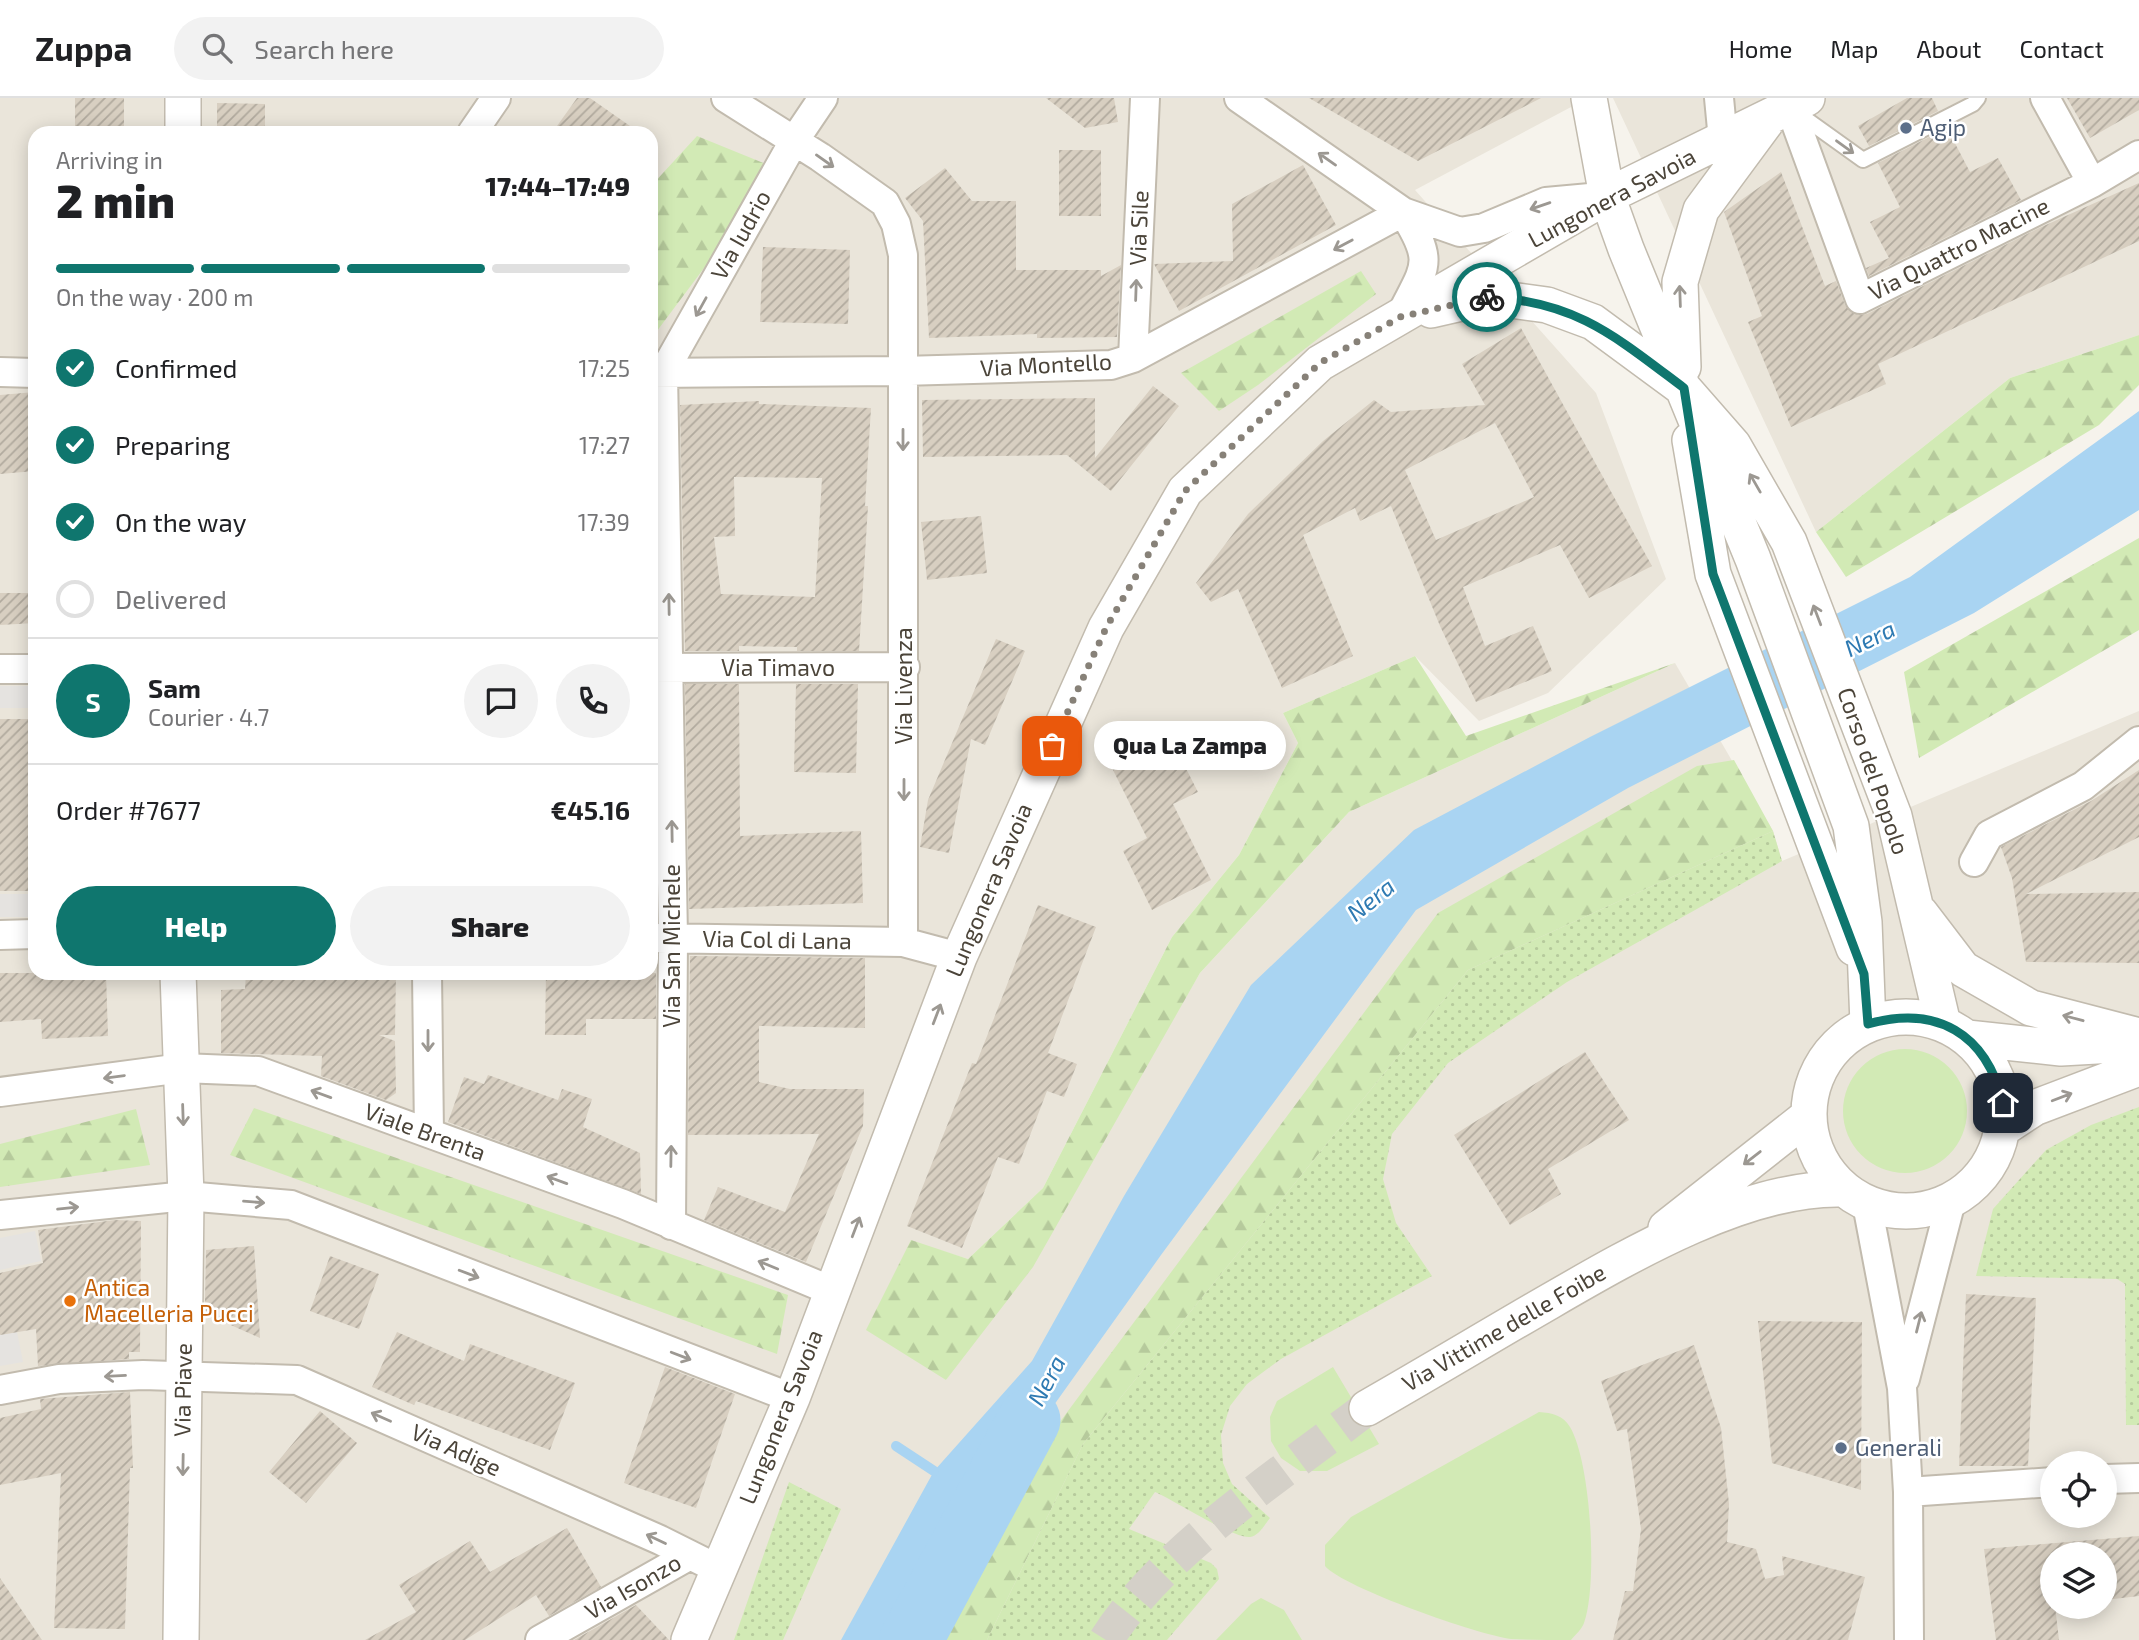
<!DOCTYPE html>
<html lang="en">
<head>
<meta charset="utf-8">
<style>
  :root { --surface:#fff; --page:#f2f2f2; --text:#202124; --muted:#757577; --line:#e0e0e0; --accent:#0f766e }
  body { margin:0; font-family:"Exo 2",sans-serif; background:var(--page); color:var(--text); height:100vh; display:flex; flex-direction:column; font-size:26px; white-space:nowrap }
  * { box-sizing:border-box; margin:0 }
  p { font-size:23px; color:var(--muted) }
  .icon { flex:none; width:38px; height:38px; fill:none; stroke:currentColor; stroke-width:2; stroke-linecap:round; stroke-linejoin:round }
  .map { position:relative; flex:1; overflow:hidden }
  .panel { position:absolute; left:28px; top:28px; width:630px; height:854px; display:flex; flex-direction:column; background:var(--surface); border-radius:21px; box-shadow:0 4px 18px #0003 }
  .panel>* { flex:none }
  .tools { position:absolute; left:2040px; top:1353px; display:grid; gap:14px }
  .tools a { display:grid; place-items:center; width:77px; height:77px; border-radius:50%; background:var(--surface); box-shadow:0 4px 18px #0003; font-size:35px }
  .pin { position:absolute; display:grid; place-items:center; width:60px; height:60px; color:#fff; margin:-30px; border-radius:14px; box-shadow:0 4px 10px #0006 }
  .courier { position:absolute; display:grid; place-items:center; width:70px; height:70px; margin:-35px; border:5px solid #0f766e; border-radius:50%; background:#fff; color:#222; box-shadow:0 2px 9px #0007 }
  .bubble { position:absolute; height:49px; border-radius:24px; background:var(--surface); box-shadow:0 4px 18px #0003; font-size:23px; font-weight:800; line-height:49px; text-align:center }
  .headline em { font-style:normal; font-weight:800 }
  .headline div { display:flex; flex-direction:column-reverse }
  .headline { display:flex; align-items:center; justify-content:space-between; height:119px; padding:0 28px }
  h1 { font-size:46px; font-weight:800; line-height:52px }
  .bar { display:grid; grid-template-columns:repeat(4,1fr); gap:10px 7px; align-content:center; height:84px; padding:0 28px }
  .bar i { height:9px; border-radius:5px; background:var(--line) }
  .bar .selected { background:var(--accent) }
  .bar p { grid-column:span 4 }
  .line { display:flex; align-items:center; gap:18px; padding:0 28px; border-top:2px solid var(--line) }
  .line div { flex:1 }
  .round { display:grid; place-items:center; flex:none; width:74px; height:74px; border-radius:37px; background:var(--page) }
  ol { padding:0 28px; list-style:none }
  li { display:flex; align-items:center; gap:21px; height:77px }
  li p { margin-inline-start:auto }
  li .icon { padding:7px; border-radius:50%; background:var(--accent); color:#fff; stroke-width:4 }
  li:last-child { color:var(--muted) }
  li i { width:38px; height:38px; border:4px solid var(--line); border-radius:50% }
  .cta { display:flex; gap:14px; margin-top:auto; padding:14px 28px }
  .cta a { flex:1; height:80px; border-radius:42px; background:var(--accent); color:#fff; font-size:28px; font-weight:800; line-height:80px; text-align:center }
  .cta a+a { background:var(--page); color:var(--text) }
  header { display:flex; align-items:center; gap:42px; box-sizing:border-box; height:98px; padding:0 35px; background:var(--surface); border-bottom:2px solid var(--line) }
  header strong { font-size:33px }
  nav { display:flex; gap:38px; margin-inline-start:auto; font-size:24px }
  .search { width:490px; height:63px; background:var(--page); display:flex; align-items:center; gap:18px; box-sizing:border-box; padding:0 24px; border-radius:38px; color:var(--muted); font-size:26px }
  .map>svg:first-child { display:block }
</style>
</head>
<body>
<header>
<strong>Zuppa</strong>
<div class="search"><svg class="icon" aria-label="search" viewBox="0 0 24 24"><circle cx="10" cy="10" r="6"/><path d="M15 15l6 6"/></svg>Search here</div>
<nav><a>Home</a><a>Map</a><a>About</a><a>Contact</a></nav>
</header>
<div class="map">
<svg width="2139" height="1542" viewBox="0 0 2139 1542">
  <defs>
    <pattern id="forest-firs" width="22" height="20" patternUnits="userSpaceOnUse" patternTransform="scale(1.75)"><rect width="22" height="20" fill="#d2eab5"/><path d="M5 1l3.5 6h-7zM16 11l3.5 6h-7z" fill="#b6ca9c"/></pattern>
    <pattern id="park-dots" width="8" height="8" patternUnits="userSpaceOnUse" patternTransform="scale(1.75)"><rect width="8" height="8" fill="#d2eab5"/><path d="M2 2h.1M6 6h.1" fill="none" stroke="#b6ca9c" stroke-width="1.8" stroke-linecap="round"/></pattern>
    <pattern id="building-hatch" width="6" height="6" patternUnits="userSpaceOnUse" patternTransform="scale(1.75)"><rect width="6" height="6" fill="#d8cfc1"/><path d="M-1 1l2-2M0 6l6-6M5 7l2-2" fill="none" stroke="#b1aa9e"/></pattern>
  </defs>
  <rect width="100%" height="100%" fill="#f6f3ec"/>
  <!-- residential -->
  <path fill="#eae5da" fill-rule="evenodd" d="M0,0H1588L1415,92L1596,295L1666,481L1548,595L1479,623L1415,558L1283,615L1298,645L1239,757L1172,839L1043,1090L968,1161L910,1143L946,1282L1125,1003L1200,875L1349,714L1675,565L1773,733L1782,763L2139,613V1542H0ZM35,35H651V875H35ZM2053,1365H2105V1418H2053ZM2053,1456H2105V1508H2053Z
    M1613,0H2139V237L2010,280L1816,434Z"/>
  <!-- grass -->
  <path fill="#d2eab5" d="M1843 1013a62 62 0 1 1 124 0a62 62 0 1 1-124 0Z
    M1333,1269L1379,1346L1327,1373H1300L1281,1360L1271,1343L1270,1319L1277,1303Z
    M1539,1314C1552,1315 1563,1317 1570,1329C1591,1364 1598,1487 1584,1525C1582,1531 1575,1537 1571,1542C1551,1542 1530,1542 1511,1541C1479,1537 1344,1490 1325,1468V1447L1351,1419Z
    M1261,1500L1284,1512L1302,1542H1216L1251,1506Z"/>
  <!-- forest -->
  <path fill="url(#forest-firs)" d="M697,38L778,71L651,241V88Z
    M1361,173L1376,196L1258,287L1219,313L1181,275Z
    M2139,237V287L2099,327L1846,479L1816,434L2010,280Z
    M2139,440V532L1919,660L1904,574Z
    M1415,558L1466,638L1675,565L1349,714L1200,875L1033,1169L946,1282L866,1232L911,1142L968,1161L1043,1090L1172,839L1239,757L1298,645L1283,615Z
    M1734,662L1773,733L1468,872L1083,1346L987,1542H923L955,1465L1438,815L1697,668Z
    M254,1010L788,1197L777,1256L230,1057Z
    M136,1011L150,1067L0,1089V1046Z"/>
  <!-- park -->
  <path fill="url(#park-dots)" d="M1773,733L1782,763L1567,884L1448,965L1392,1036L1383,1081L1396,1125L1432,1178L1281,1261L1247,1286L1230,1308L1221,1337L1223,1365L1232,1386L1270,1420C1265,1426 1259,1438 1250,1439C1234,1441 1174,1402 1155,1394L1129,1431L1211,1465L1217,1471L1219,1481L1167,1542H987L1083,1346L1468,872Z
    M2139,1009V1327H2126L2125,1186L2117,1181L1976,1178L1993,1111L2046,1052L2091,1027Z
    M789,1384L841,1411L783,1542H734Z"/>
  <!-- parking -->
  <path fill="#e5e3e0" d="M0,588H35V610H0Z
    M0,796H35V819H0Z
    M35,1133L41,1163L0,1172V1140Z
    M17,1234L23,1264L0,1268V1237Z"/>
  <!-- water -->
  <path fill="#a9d4f2" d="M2139,313V412L1974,515L1628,690L1416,812L1161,1157L939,1468L910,1542H841L934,1373L1032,1263L1124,1098L1251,887L1414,732L1590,639L1910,479Z"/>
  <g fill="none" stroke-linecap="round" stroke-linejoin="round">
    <!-- stream -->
    <path stroke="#a9d4f2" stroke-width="10" d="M896,1348L934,1373"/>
    <!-- river -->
    <path stroke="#a9d4f2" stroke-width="63" d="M911,1542L1029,1322"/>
  </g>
  <!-- building -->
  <path fill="url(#building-hatch)" fill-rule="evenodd" d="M75,0H124V29L75,28Z
    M577,0H590L640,35H552Z
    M1046,0H1114L1118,24L1085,30Z
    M1309,0H1541L1418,63Z
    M1907,0H1932L1938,13L1869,48L1858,28Z
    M2067,0H2139V12L2090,40Z
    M217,5L265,6V35H217Z
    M1947,30L1970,74L1998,60L2021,102L1869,178L1866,170L1889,160L1870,124L1900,109L1878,65Z
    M1059,52H1101V118H1059Z
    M1303,67L1336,127L1179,213L1154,166L1233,163L1232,106Z
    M945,70L972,103H1016V172H1101V178L1121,167L1117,239L1037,240V236L929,240L923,123L905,100Z
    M1781,74L1825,188L1836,183L1845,207L1858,217L1867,216L2037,131L2139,85V143L1878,266L1886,286L1791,329L1748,224L1762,218L1724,114Z
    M763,149L850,152L848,226L760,224Z
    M1521,230L1652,468L1589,500L1560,447L1463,489L1485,548L1533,528L1552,573L1476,604L1440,528L1391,408L1360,423L1355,410L1303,437L1353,558L1282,590L1238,491L1211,504L1196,485L1248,416L1323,343L1374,302L1391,314L1485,307L1462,266ZM1495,325L1534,399L1436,442L1405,372Z
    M1153,288L1179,308L1111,393L1067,357L923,359L922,302L1095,300V360Z
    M35,294V373L0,376V297Z
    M759,303V306L871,310L865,408H868L859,553H797V549L739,548V553H685L680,307ZM734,379L822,380L815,499L721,496L714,439L735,438Z
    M981,418L987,475L927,482L921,424Z
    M0,495H35V525L0,527Z
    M996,541L1025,553L985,647L971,641L949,755L920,749L928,702Z
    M685,586H739L740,738L861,733L863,805L689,811Z
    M796,586H858L856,675L794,674Z
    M0,621H35V793H0Z
    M1167,633L1198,694L1173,706L1211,782L1152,812L1123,753L1147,740L1109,664Z
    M2139,672V739L2026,796L2139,794V865L2026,864L2012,780L2001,749L2091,703Z
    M1038,807L1096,829L1048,955L1077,966L1064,999L1047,993L1019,1066L998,1059L962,1150L907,1128L972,965L976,966L989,933Z
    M690,858L865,860V930L759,928V984L790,991H864L863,1028L806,1164L704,1122L718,1089L785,1114L819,1036L688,1037Z
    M0,875H106L108,938L42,941L41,921L0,924Z
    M246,875H396L395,937H379L395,943L396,995L386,1002L321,978L322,958L221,955V892L245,891Z
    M546,875H656V921H586V937H545Z
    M1585,954L1629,1022L1548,1071L1561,1096L1510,1127L1454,1037Z
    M488,977L558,1002L562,991L592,1001L583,1029L640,1055L641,1096L448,1024L464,979L484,986Z
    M115,1122L141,1123L140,1254H129V1261L38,1268L36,1231L0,1237V1175L43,1165L38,1132Z
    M254,1148L258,1208L260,1240L206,1216L205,1202L206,1152Z
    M330,1158L379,1176L359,1231L310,1213Z
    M1966,1196L2036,1200L2028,1368H1959Z
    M1758,1223L1862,1224L1861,1392L1772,1365Z
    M397,1234L464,1263L470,1246L575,1285L550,1352L416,1303L414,1307L372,1289Z
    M1694,1247L1721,1330L1729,1406L1727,1444L1756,1451L1765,1481L1784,1477L1782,1458L1865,1479L1848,1542H1613L1625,1493H1633L1641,1431L1627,1331L1617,1333L1601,1283Z
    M665,1269L735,1296L696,1410L624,1385Z
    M130,1294L133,1370H130L125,1531L54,1530L61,1375L0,1387V1320L41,1311L40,1301Z
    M320,1313L357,1345L306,1405L269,1374Z
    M567,1430L601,1489L549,1518L536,1497L465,1542H365L416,1514L399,1487L470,1443L490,1474Z
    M2139,1438V1498L2105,1502V1456H2053V1508H2055L2059,1542H1996L1984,1451Z
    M0,1480L42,1542H0Z
    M636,1507L669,1542H574Z"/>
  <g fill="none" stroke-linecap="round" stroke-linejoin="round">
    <!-- tertiary-tunnel -->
    <path stroke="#d4d0c8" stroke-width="35" stroke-dasharray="35 18" stroke-linecap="butt" d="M1106,1542C1162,1453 1284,1374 1367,1310"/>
    <defs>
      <path id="service" d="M1796,14L1863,62L1973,6L1978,0"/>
      <path id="minor" d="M726,0L820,59L885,105L896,126L903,157V844L959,859
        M1239,0L1403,114L1460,134L1484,130L1546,104L1601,99
        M1719,0L1723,42
        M2045,0L2092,85
        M1790,9L1860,201L2092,85L2139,57
        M472,35L496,0
        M1400,219C1425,168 1436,166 1403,114
        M1133,260L1145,0
        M0,274L35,275
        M651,275L902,273L1111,267L1133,260L1403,114
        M651,570L905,569
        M0,571H35
        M1974,764L1989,737L2083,688L2139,643
        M0,837L35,836
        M651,840L903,844
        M427,875L429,1035
        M0,994L182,970L258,973L623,1106L832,1193
        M1867,1106L1902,1290L1908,1394L1909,1542
        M0,1117L186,1098L291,1107L792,1300
        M671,1127L673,840L663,275L794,43L823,0
        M1905,1281L1951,1103
        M0,1292L59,1281L143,1277L297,1282L660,1442L718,1471
        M2105,1381L2139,1380
        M1908,1394L2053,1384
        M540,1542L690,1457"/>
      <path id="tertiary" d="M1589,0L1607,98L1626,151L1753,461L1851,728L1864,824L1868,926
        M183,35V0
        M1431,212L1488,199L1547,207L1593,224L1684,291L1733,347L1789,444L1894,718L1943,926
        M1683,269L1680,184L1701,112L1766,24
        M1690,342L1713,476L1854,850
        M1921,816L1963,871L2031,910L2139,938
        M178,875L186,1098L181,1542
        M1809 1016a97 97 0 1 1 194 0a97 97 0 1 1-194 0Z
        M1967,940L2061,950L2132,946
        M2002,1031L2034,1010L2139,970
        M1666,1130L1807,1019
        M1367,1310C1423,1278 1478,1245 1533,1213C1618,1164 1742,1088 1843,1091
        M689,1542L792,1300L959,859L1106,530L1185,393L1320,265L1607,98L1807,0"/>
    </defs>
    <!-- service casing -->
    <use href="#service" stroke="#c2bbae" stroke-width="18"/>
    <!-- minor casing -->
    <use href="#minor" stroke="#c2bbae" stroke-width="32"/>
    <!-- tertiary casing -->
    <use href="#tertiary" stroke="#c2bbae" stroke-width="38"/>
    <!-- service -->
    <use href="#service" stroke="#fff" stroke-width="14"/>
    <!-- minor -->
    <use href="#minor" stroke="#fff" stroke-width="28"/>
    <!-- tertiary -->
    <use href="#tertiary" stroke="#fff" stroke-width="35"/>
  </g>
  <!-- one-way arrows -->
  <defs><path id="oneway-shaft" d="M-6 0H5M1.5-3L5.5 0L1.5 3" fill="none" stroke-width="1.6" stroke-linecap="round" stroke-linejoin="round" transform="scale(1.75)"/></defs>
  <g stroke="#9c9892">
    <use href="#oneway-shaft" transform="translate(1845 49) rotate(36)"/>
    <use href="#oneway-shaft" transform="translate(1327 61) rotate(-145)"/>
    <use href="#oneway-shaft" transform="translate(825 63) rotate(35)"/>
    <use href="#oneway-shaft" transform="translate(1540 108) rotate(161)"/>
    <use href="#oneway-shaft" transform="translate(1343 147) rotate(152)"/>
    <use href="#oneway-shaft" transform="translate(1136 192) rotate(-88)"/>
    <use href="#oneway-shaft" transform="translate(1680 198) rotate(-92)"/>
    <use href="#oneway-shaft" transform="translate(701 209) rotate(119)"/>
    <use href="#oneway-shaft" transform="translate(903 342) rotate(90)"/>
    <use href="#oneway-shaft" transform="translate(1755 385) rotate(-120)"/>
    <use href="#oneway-shaft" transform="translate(669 506) rotate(-91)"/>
    <use href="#oneway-shaft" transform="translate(1817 517) rotate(-111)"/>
    <use href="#oneway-shaft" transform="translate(904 692) rotate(90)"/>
    <use href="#oneway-shaft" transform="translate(672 733) rotate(-91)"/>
    <use href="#oneway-shaft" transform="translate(937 916) rotate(-69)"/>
    <use href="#oneway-shaft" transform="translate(2073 920) rotate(-165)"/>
    <use href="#oneway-shaft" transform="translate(428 943) rotate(90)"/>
    <use href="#oneway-shaft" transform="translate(114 979) rotate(172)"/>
    <use href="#oneway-shaft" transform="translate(321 996) rotate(-160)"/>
    <use href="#oneway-shaft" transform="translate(2062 999) rotate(-21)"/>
    <use href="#oneway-shaft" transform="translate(183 1017) rotate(88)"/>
    <use href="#oneway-shaft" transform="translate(671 1058) rotate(-89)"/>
    <use href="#oneway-shaft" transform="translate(1752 1060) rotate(142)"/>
    <use href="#oneway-shaft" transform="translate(557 1082) rotate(-160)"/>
    <use href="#oneway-shaft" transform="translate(254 1104) rotate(5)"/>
    <use href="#oneway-shaft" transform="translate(68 1110) rotate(-6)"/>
    <use href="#oneway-shaft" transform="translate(856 1129) rotate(-69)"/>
    <use href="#oneway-shaft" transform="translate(768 1167) rotate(-158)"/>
    <use href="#oneway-shaft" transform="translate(469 1176) rotate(21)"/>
    <use href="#oneway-shaft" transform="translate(1919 1224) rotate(-76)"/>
    <use href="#oneway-shaft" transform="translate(681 1258) rotate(21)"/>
    <use href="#oneway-shaft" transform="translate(115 1278) rotate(177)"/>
    <use href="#oneway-shaft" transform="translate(381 1319) rotate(-156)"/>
    <use href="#oneway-shaft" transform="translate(183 1367) rotate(91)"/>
    <use href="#oneway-shaft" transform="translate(656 1441) rotate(-155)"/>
  </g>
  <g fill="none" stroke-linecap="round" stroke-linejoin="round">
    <!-- done -->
    <path stroke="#878178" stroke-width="7" stroke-dasharray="0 12.6" d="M1052,648L1106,530L1185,393L1320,265L1400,219L1487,199"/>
    <!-- route -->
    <path stroke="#0f766e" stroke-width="9" d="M1487,199C1576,203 1616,239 1684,290L1713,476L1864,876L1868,926C1937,907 1986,935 2003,1005"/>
  </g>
  <!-- markers -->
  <g fill="#5c6f8a" stroke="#fff" stroke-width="2.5">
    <circle cx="1906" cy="30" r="7"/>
    <circle cx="1841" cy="1350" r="7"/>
  </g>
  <circle fill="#e8710a" stroke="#fff" stroke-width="2.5" cx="70" cy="1203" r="7"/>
  <g text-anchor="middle" stroke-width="5" stroke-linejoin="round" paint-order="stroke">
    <!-- service labels -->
    <g font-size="23" fill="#4e5e75" stroke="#fff" text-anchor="start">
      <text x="1920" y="38">Agip</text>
      <text x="1855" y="1358">Generali</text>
    </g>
    <!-- street labels -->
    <g font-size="23" fill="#4b4439" stroke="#fff">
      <text transform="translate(1612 100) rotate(-28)" y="8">Lungonera Savoia</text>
      <text transform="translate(1139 130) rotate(-88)" y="8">Via Sile</text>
      <text transform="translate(741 137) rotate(-61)" y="8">Via Iudrio</text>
      <text transform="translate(1959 151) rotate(-27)" y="8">Via Quattro Macine</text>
      <text transform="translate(1046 267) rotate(-3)" y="8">Via Montello</text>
      <text x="778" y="578">Via Timavo</text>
      <text transform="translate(904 588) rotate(-90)" y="8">Via Livenza</text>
      <text transform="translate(1873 673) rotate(71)" y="8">Corso del Popolo</text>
      <text transform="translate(989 792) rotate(-67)" y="8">Lungonera Savoia</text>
      <text transform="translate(777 842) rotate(1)" y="8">Via Col di Lana</text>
      <text transform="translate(672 848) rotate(-90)" y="8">Via San Michele</text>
      <text transform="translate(425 1034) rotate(20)" y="8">Viale Brenta</text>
      <text transform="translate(1504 1230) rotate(-30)" y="8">Via Vittime delle Foibe</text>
      <text transform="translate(183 1292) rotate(-89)" y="8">Via Piave</text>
      <text transform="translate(781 1319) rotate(-68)" y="8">Lungonera Savoia</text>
      <text transform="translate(456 1352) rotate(24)" y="8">Via Adige</text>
      <text transform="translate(633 1489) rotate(-30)" y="8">Via Isonzo</text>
    </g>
    <!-- food labels -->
    <g font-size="23" fill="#c56008" stroke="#fff" text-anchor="start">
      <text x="84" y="1198">Antica<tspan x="84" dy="26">Macelleria Pucci</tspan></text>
    </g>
    <!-- water labels -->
    <g font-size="24" font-style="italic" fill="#2e7ab2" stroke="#fff">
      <text transform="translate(1870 541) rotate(-26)" y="8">Nera</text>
      <text transform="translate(1371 802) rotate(-39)" y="8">Nera</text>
      <text transform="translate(1047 1283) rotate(-62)" y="8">Nera</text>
    </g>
  </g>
</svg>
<div class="tools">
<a><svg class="icon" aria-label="locate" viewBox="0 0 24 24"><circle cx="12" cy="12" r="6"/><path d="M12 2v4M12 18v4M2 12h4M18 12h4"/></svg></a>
<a><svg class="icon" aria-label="layers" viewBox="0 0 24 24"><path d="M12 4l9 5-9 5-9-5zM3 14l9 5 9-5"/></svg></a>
</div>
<div class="pin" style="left:1052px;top:648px;background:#ea580c"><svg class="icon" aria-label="bag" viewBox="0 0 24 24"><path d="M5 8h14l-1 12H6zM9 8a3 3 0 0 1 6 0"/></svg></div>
<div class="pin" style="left:2003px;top:1005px;background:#1f2937"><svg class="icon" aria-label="home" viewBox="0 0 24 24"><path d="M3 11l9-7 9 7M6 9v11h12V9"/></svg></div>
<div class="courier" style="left:1487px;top:199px"><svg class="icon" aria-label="bike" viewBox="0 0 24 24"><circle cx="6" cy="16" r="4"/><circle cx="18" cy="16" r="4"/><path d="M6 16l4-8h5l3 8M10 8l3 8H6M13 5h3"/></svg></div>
<div class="bubble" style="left:1094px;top:623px;width:192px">Qua La Zampa</div>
<section class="panel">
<div class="headline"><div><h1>2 min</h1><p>Arriving in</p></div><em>17:44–17:49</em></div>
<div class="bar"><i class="selected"></i><i class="selected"></i><i class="selected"></i><i></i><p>On the way · 200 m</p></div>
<ol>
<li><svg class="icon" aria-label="check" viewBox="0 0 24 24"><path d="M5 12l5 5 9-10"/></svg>Confirmed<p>17:25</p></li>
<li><svg class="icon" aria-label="check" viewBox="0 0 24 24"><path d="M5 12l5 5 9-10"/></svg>Preparing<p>17:27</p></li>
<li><svg class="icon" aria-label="check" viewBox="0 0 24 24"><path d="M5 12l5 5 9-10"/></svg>On the way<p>17:39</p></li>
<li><i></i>Delivered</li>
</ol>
<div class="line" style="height:126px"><b class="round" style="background:var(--accent);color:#fff">S</b><div><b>Sam</b><p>Courier · 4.7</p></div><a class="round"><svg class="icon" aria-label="chat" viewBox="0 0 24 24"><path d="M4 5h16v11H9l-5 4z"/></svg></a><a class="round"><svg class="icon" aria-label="phone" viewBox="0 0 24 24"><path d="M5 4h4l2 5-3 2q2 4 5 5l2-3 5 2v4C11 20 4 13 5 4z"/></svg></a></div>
<div class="line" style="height:91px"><div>Order #7677</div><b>€45.16</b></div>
<div class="cta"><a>Help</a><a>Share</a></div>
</section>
</div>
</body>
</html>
